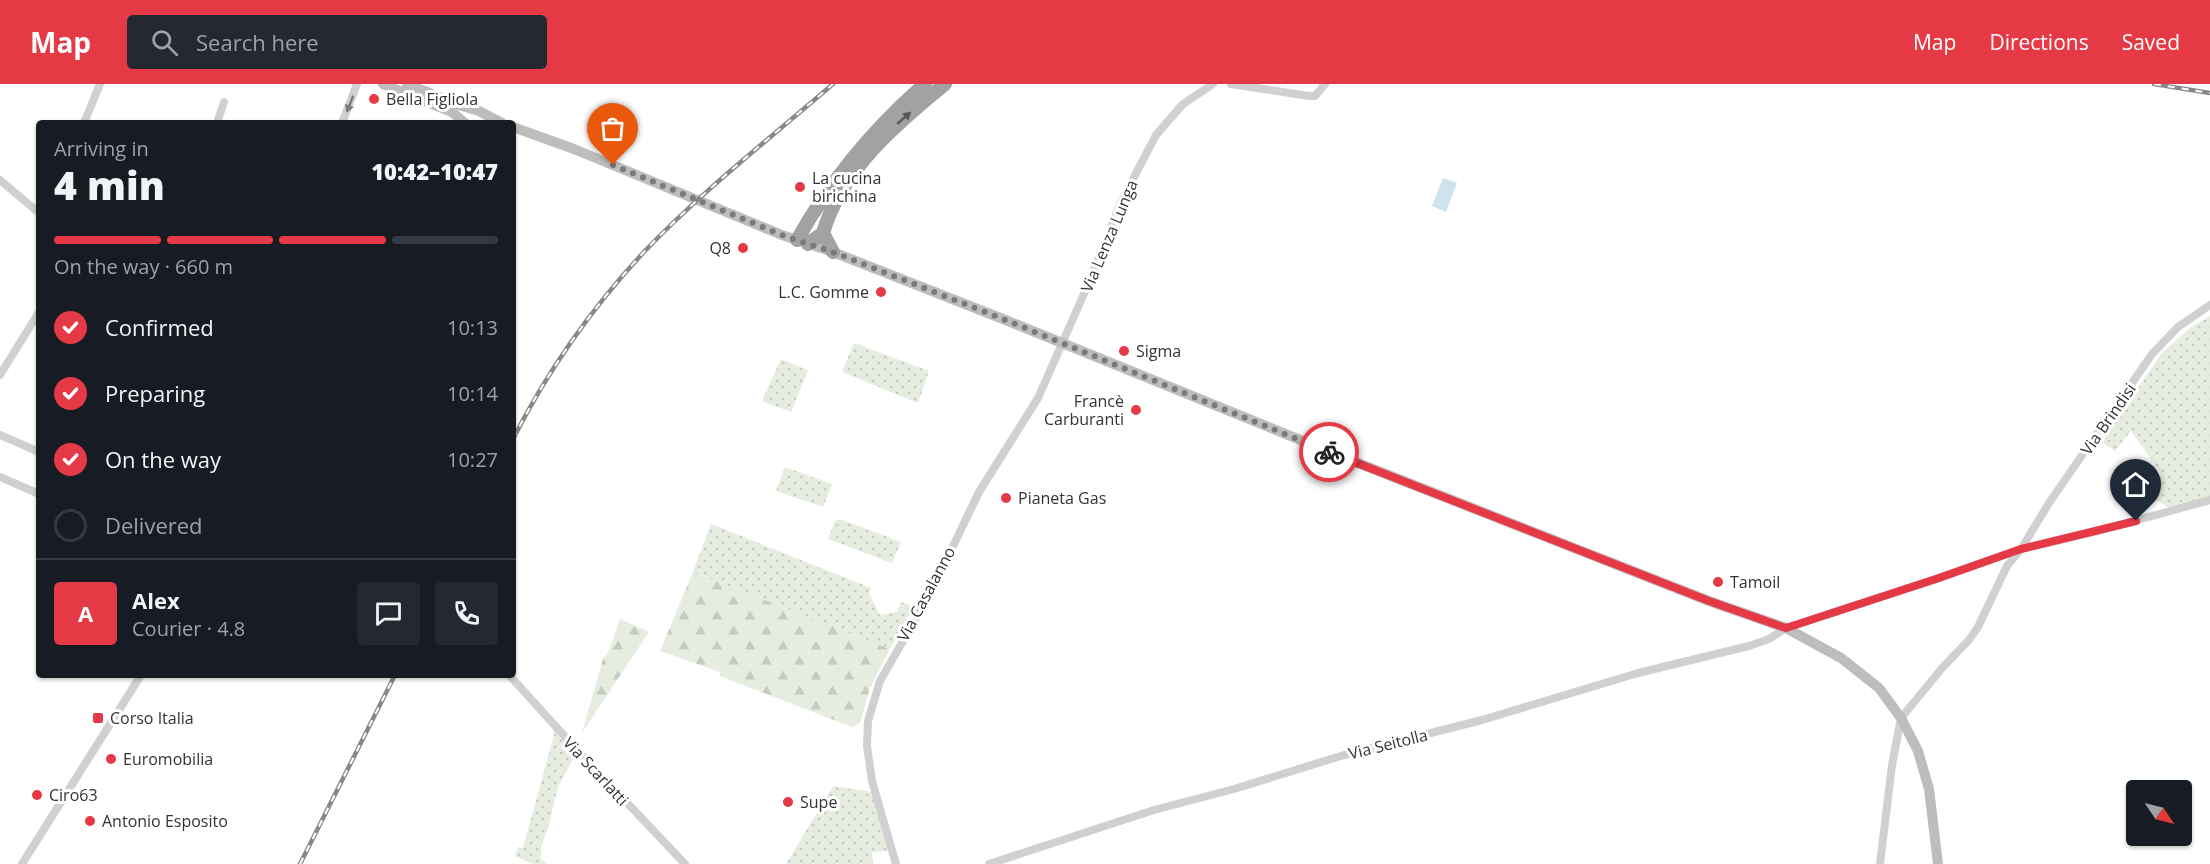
<!DOCTYPE html>
<html lang="en">
<head>
<meta charset="utf-8">
<style>
  :root { --surface:#171b24; --page:#242831; --text:#f1f3f6; --muted:#9ea1a6; --line:#363941; --accent:#e63946 }
  body { margin:0; font-family:"Open Sans",sans-serif; background:var(--page); color:var(--text); height:100vh; display:flex; flex-direction:column; font-size:22px; white-space:nowrap }
  * { box-sizing:border-box; margin:0 }
  p { font-size:20px; color:var(--muted) }
  .icon { flex:none; width:33px; height:33px; fill:none; stroke:currentColor; stroke-width:2; stroke-linecap:round; stroke-linejoin:round }
  .map { position:relative; flex:1; overflow:hidden }
  .side { position:absolute; left:36px; top:36px; width:480px; height:558px; display:flex; flex-direction:column; background:var(--surface); border-radius:6px; box-shadow:0 2px 4px #0004 }
  .side>* { flex:none }
  .needle { width:39px; rotate:125deg }
  .tools { position:absolute; left:2126px; top:696px; display:grid; gap:12px }
  .tools a { display:grid; place-items:center; width:66px; height:66px; border-radius:6px; background:var(--surface); box-shadow:0 2px 4px #0004; font-size:30px }
  .pin { position:absolute; display:grid; place-items:center; width:51px; height:51px; color:#fff; margin:-62px -26px; border-radius:50% 50% 50% 0; rotate:-45deg; box-shadow:0 0 6px #0007 }
  .pin .icon { rotate:45deg }
  .courier { position:absolute; display:grid; place-items:center; width:60px; height:60px; margin:-30px; border:4px solid #e63946; border-radius:50%; background:#fff; color:#222; box-shadow:0 2px 8px #0007 }
  .head em { font-style:normal; font-weight:800 }
  .head div { display:flex; flex-direction:column-reverse }
  .head { display:flex; align-items:center; justify-content:space-between; height:102px; padding:0 18px }
  h1 { font-size:39px; font-weight:800; line-height:45px }
  .bar { display:grid; grid-template-columns:repeat(4,1fr); gap:9px 6px; align-content:center; height:72px; padding:0 18px }
  .bar i { height:8px; border-radius:4px; background:var(--line) }
  .bar .current { background:var(--accent) }
  .bar p { grid-column:span 4 }
  .line { display:flex; align-items:center; gap:15px; padding:0 18px; border-top:2px solid var(--line) }
  .line div { flex:1 }
  .round { display:grid; place-items:center; flex:none; width:63px; height:63px; border-radius:6px; background:var(--page) }
  ol { padding:0 18px; list-style:none }
  li { display:flex; align-items:center; gap:18px; height:66px }
  li p { margin-inline-start:auto }
  li .icon { padding:6px; border-radius:50%; background:var(--accent); color:#fff; stroke-width:4 }
  li:last-child { color:var(--muted) }
  li i { width:33px; height:33px; border:3px solid var(--line); border-radius:50% }
  header { display:flex; align-items:center; gap:36px; box-sizing:border-box; height:84px; padding:0 30px; background:var(--accent); color:#fff }
  header strong { font-size:28px }
  nav { display:flex; gap:33px; margin-inline-start:auto; font-size:21px }
  .search { width:420px; height:54px; background:var(--page); display:flex; align-items:center; gap:15px; box-sizing:border-box; padding:0 21px; border-radius:6px; color:var(--muted); font-size:22px }
  .map>svg:first-child { display:block }
</style>
</head>
<body>
<header>
<strong>Map</strong>
<div class="search"><svg class="icon" aria-label="search" viewBox="0 0 24 24"><circle cx="10" cy="10" r="6"/><path d="M15 15l6 6"/></svg>Search here</div>
<nav><a>Map</a><a>Directions</a><a>Saved</a></nav>
</header>
<div class="map">
<svg width="2210" height="780" viewBox="0 0 2210 780">
  <defs>
    <pattern id="green-dots" width="8" height="8" patternUnits="userSpaceOnUse" patternTransform="scale(1.5)"><rect width="8" height="8" fill="#e6ecdf"/><path d="M2 2h.1M6 6h.1" fill="none" stroke="#c6cbc0" stroke-width="1.8" stroke-linecap="round"/></pattern>
    <pattern id="forest-firs" width="22" height="20" patternUnits="userSpaceOnUse" patternTransform="scale(1.5)"><rect width="22" height="20" fill="#e6ecdf"/><path d="M5 1l3.5 6h-7zM16 11l3.5 6h-7z" fill="#c6cbc0"/></pattern>
  </defs>
  <rect width="100%" height="100%" fill="#fff"/>
  <!-- green -->
  <path fill="url(#green-dots)" d="M2210,232V413L2171,425L2147,410L2162,390L2131,347L2115,367L2102,358L2161,270L2190,244Z
    M854,259L929,287L918,319L842,288Z
    M781,275L808,286L791,328L762,317Z
    M785,383L832,400L823,423L776,407Z
    M840,435L901,458L892,479L828,455L835,437Z
    M711,440L871,504L869,510L880,531L897,528L901,518L910,521L912,526L890,565L693,488Z
    M553,645L575,671L558,703L548,744L541,763V775L548,780H533L515,772L518,763L523,764L554,651Z
    M833,702L872,708L889,767L872,768L873,780H786Z"/>
  <!-- forest -->
  <path fill="url(#forest-firs)" d="M693,488L890,565L870,604L860,639L852,643L720,592V588L660,567Z
    M620,535L649,548L582,649L603,575L609,567Z"/>
  <!-- water -->
  <path fill="#cfe2ee" d="M1443,94L1457,99L1446,128L1432,122Z"/>
  <g fill="none" stroke-linecap="round" stroke-linejoin="round">
    <!-- minor -->
    <path stroke="#d0d0d0" stroke-width="8" d="M1231,0L1309,12H1315L1325,0
      M84,39L100,0
      M217,39L224,18
      M342,39L357,0
      M0,96L39,129
      M0,291L39,228
      M0,351L39,368
      M0,393L39,410
      M509,591L579,668L685,780
      M22,780L141,591
      M896,780L872,697L867,662L868,637L880,597L930,510L979,408L1038,314L1083,212L1122,116L1156,51L1183,20L1213,0
      M989,780L1154,726L1234,705L1344,671L1482,636L1638,589L1749,562L1769,555L1786,544L1936,495L2021,465L2098,447L2210,416
      M1880,780L1892,681L1901,634L1943,583L1969,556L1978,543L2007,482L2021,465L2049,419L2152,270L2178,243L2210,221"/>
    <!-- secondary -->
    <path stroke="#bdbdbd" stroke-width="10" d="M383,0L452,28L465,39
      M407,0L462,22L479,27L502,39
      M513,43L574,65L782,151L833,168L1008,237L1335,370L1709,517L1786,544L1841,574L1879,604L1901,634L1918,667L1929,705L1938,780"/>
    <!-- trunk -->
    <path stroke="#a2a2a2" stroke-width="14" d="M823,149C841,86 897,39 945,0
      M823,149L833,168
      M797,156C831,96 873,45 925,0
      M808,160L823,149"/>
    <defs>
      <path id="rail" d="M2154,0L2210,9
        M513,355C547,288 591,225 643,169C701,108 769,55 833,0
        M300,780L395,591"/>
    </defs>
    <!-- rail casing -->
    <use href="#rail" stroke="#888" stroke-width="4.5"/>
    <!-- rail -->
    <use href="#rail" stroke="#fff" stroke-width="2" stroke-dasharray="7" stroke-linecap="butt"/>
  </g>
  <!-- one-way arrows -->
  <defs><path id="oneway-solid" d="M-6-.8H1V-3.2L6.5 0L1 3.2V.8H-6Z" transform="scale(1.5)"/></defs>
  <use fill="#7a7a7a" href="#oneway-solid" transform="translate(350 20) rotate(111)"/>
  <use fill="#5a5a5a" href="#oneway-solid" transform="translate(904 34) rotate(-41)"/>
  <g fill="none" stroke-linecap="round" stroke-linejoin="round">
    <!-- done -->
    <path stroke="#7a7a7a" stroke-width="6" stroke-dasharray="0 10.8" d="M613,81L782,151L838,170L1008,237L1329,368"/>
    <!-- route -->
    <path stroke="#e63946" stroke-width="8" d="M1329,368L1709,517L1786,544L1936,495L2021,465L2136,437"/>
  </g>
  <!-- markers -->
  <g fill="#e63946" stroke="#fff" stroke-width="2">
    <circle cx="374" cy="15" r="6"/>
    <circle cx="800" cy="103" r="6"/>
    <circle cx="743" cy="164" r="6"/>
    <circle cx="881" cy="208" r="6"/>
    <circle cx="1124" cy="267" r="6"/>
    <circle cx="1136" cy="326" r="6"/>
    <circle cx="1006" cy="414" r="6"/>
    <circle cx="1718" cy="498" r="6"/>
    <rect x="92" y="628" width="12" height="12" rx="3"/>
    <circle cx="111" cy="675" r="6"/>
    <circle cx="37" cy="711" r="6"/>
    <circle cx="788" cy="718" r="6"/>
    <circle cx="90" cy="737" r="6"/>
  </g>
  <g text-anchor="middle" stroke-width="6" stroke-linejoin="round" paint-order="stroke">
    <!-- poi labels -->
    <g font-size="16" fill="#333" stroke="#fff" text-anchor="start">
      <text x="386" y="21">Bella Figliola</text>
      <text x="812" y="100">La cucina<tspan x="812" dy="18">birichina</tspan></text>
      <text x="731" y="170" text-anchor="end">Q8</text>
      <text x="869" y="214" text-anchor="end">L.C. Gomme</text>
      <text x="1136" y="273">Sigma</text>
      <text x="1124" y="323" text-anchor="end">Francè<tspan x="1124" dy="18">Carburanti</tspan></text>
      <text x="1018" y="420">Pianeta Gas</text>
      <text x="1730" y="504">Tamoil</text>
      <text x="110" y="640">Corso Italia</text>
      <text x="123" y="681">Euromobilia</text>
      <text x="49" y="717">Ciro63</text>
      <text x="800" y="724">Supe</text>
      <text x="102" y="743">Antonio Esposito</text>
    </g>
    <!-- street labels -->
    <g font-size="16" fill="#333" stroke="#fff">
      <text transform="translate(1109 152) rotate(-67)" y="6">Via Lenza Lunga</text>
      <text transform="translate(2108 335) rotate(-55)" y="6">Via Brindisi</text>
      <text transform="translate(926 510) rotate(-62)" y="6">Via Casalanno</text>
      <text transform="translate(1388 660) rotate(-14)" y="6">Via Seitolla</text>
      <text transform="translate(596 687) rotate(47)" y="6">Via Scarlatti</text>
    </g>
  </g>
</svg>
<div class="tools">
<a><svg class="needle" viewBox="-14 -14 28 28"><path d="M0-13l5 13h-10z" fill="#e53935"/><path d="M0 13l5-13h-10z" fill="#9ea1a6"/></svg></a>
</div>
<div class="pin" style="left:613px;top:81px;background:#ea580c"><svg class="icon" aria-label="bag" viewBox="0 0 24 24"><path d="M5 8h14l-1 12H6zM9 8a3 3 0 0 1 6 0"/></svg></div>
<div class="pin" style="left:2136px;top:437px;background:#1f2937"><svg class="icon" aria-label="home" viewBox="0 0 24 24"><path d="M3 11l9-7 9 7M6 9v11h12V9"/></svg></div>
<div class="courier" style="left:1329px;top:368px"><svg class="icon" aria-label="bike" viewBox="0 0 24 24"><circle cx="6" cy="16" r="4"/><circle cx="18" cy="16" r="4"/><path d="M6 16l4-8h5l3 8M10 8l3 8H6M13 5h3"/></svg></div>
<section class="side">
<div class="head"><div><h1>4 min</h1><p>Arriving in</p></div><em>10:42–10:47</em></div>
<div class="bar"><i class="current"></i><i class="current"></i><i class="current"></i><i></i><p>On the way · 660 m</p></div>
<ol>
<li><svg class="icon" aria-label="check" viewBox="0 0 24 24"><path d="M5 12l5 5 9-10"/></svg>Confirmed<p>10:13</p></li>
<li><svg class="icon" aria-label="check" viewBox="0 0 24 24"><path d="M5 12l5 5 9-10"/></svg>Preparing<p>10:14</p></li>
<li><svg class="icon" aria-label="check" viewBox="0 0 24 24"><path d="M5 12l5 5 9-10"/></svg>On the way<p>10:27</p></li>
<li><i></i>Delivered</li>
</ol>
<div class="line" style="height:108px"><b class="round" style="background:var(--accent);color:#fff">A</b><div><b>Alex</b><p>Courier · 4.8</p></div><a class="round"><svg class="icon" aria-label="chat" viewBox="0 0 24 24"><path d="M4 5h16v11H9l-5 4z"/></svg></a><a class="round"><svg class="icon" aria-label="phone" viewBox="0 0 24 24"><path d="M5 4h4l2 5-3 2q2 4 5 5l2-3 5 2v4C11 20 4 13 5 4z"/></svg></a></div>
</section>
</div>
</body>
</html>
